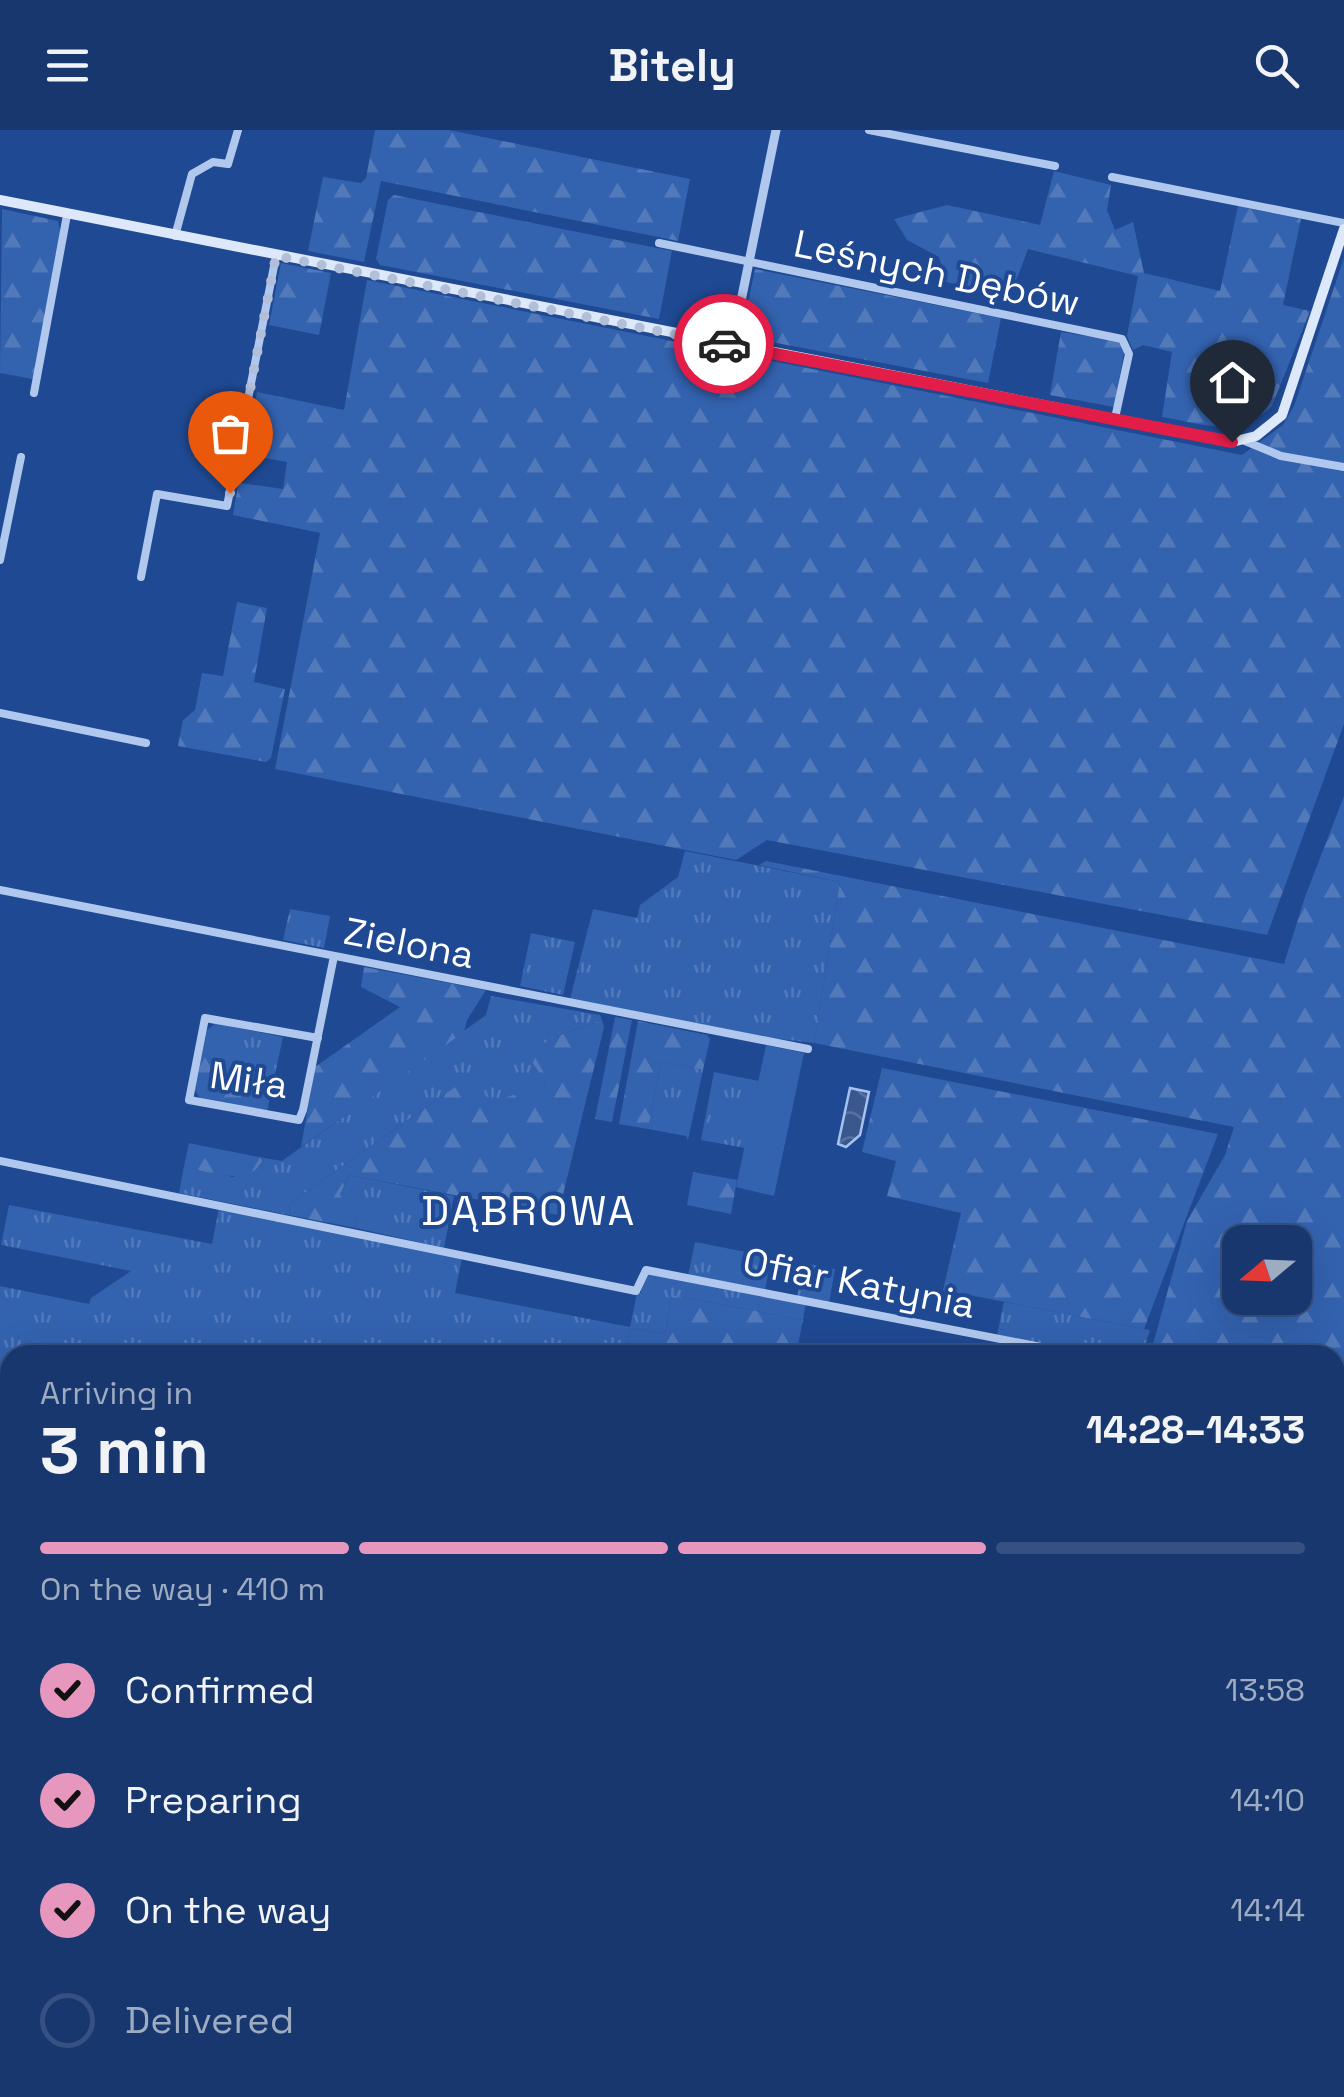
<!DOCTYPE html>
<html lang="en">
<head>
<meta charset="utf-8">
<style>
  :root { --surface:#17376e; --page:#244276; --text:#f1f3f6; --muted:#9eacc2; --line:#365181; --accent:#e797bd }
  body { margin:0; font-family:"Space Grotesk",sans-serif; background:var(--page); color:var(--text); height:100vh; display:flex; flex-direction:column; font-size:38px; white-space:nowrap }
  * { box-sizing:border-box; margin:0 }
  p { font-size:32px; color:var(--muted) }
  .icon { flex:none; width:55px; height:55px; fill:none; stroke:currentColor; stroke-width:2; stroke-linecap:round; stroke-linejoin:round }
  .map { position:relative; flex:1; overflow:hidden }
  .details { position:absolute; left:0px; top:1215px; width:1345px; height:752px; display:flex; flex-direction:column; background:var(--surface); border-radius:30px 30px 0 0; box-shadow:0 10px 40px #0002,0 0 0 2px var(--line) }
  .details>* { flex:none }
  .needle { width:65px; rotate:251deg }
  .fabs { position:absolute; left:1222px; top:1095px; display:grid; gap:20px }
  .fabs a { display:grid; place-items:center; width:90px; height:90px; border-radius:20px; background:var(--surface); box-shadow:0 10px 40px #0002,0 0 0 2px var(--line); font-size:50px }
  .pin { position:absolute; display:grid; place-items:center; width:85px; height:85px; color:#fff; margin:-102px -42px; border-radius:50% 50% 50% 0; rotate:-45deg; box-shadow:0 0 10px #0007 }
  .pin .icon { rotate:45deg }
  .courier { position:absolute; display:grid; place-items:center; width:100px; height:100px; margin:-50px; border:8px solid #e11d48; border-radius:50%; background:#fff; color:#222; box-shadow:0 2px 12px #0007 }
  .summary em { font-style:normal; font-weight:700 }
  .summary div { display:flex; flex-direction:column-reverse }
  .summary { display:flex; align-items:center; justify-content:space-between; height:170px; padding:0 40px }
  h1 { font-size:65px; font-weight:700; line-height:75px }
  .bar { display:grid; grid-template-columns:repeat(4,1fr); gap:15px 10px; align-content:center; height:120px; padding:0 40px }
  .bar i { height:12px; border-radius:8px; background:var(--line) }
  .bar .on { background:var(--accent) }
  .bar p { grid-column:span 4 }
  ol { padding:0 40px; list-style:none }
  li { display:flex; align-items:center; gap:30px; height:110px }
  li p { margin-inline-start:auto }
  li .icon { padding:10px; border-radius:50%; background:var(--accent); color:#111; stroke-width:4 }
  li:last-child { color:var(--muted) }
  li i { width:55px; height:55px; border:5px solid var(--line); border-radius:50% }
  header { display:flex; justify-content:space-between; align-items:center; height:130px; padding:0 40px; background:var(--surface); font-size:45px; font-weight:700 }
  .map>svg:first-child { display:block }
</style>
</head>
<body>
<header><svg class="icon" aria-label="menu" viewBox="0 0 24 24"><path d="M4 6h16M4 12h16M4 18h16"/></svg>Bitely<svg class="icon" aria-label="search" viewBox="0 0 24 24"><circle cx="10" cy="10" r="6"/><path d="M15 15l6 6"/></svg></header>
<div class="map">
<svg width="1344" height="1967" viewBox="0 0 1344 1967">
  <defs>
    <pattern id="grass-tufts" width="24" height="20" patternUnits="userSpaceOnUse" patternTransform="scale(2.5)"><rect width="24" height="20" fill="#3362af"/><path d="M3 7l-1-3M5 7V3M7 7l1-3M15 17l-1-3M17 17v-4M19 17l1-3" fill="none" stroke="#527abb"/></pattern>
    <pattern id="forest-firs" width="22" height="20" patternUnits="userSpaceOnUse" patternTransform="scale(2.5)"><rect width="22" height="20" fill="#3362af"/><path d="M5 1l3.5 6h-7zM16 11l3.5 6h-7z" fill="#527abb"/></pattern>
    <pattern id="water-waves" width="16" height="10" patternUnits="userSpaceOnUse" patternTransform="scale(2.5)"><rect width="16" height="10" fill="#3b588e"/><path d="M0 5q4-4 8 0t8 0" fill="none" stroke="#58719f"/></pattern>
  </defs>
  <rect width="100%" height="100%" fill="#1f4992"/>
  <!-- grass -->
  <path fill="url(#grass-tufts)" d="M685,721L840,752L814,913L772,908L570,869L593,779L637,788L640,775L678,747Z
    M290,779L330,786L324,818L283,810Z
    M531,803L575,812L563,865L520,856Z
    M491,866L600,885L602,890L554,907L534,933C541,946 551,956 540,970L526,967L492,972L455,957L290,1073L289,1085L179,1063L184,1036L233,1047L260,1036L264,1028L282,1031L486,885Z
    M228,896L283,907L275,944L219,933Z
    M661,931L703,940L688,1010L686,1006L648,999Z
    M714,942L759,951L745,1018L701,1010Z
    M349,1045L454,1066L444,1118L356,1098L355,1086L340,1066Z
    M9,1075L212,1114L219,1078L462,1128L455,1163L630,1197L637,1163H641L644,1145L648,1142L806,1172L803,1190L672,1165L665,1204L631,1198L626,1225H140L111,1220L110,1225H10V1304L0,1315V1156L89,1174L91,1168L131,1141L1,1115Z
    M695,1112L771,1127L765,1161L688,1146Z
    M803,1133L835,1139L829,1173L797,1167Z
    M1004,1172L1144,1199L1150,1200L1142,1225H1095L997,1205Z
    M0,1359H10V1467H0Z
    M0,1495H10V1748H0Z
    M0,1895H10V1958H40L43,1967H0Z"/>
  <!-- forest -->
  <path fill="url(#forest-firs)" fill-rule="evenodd" d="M375,0H449L690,49L678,111L381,51L364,132L308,121L323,47L361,53L366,48Z
    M1054,41L1111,55L1107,80L1115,100L1133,92L1144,143L1220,161L1238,76L1301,89L1283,175L1310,181L1272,276C1237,309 1205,294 1162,287L1172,222L1143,215L1133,220L1127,206L1138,146L1028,119L1013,159L999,164L946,152L939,127L907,110L894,89L947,75L1040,95Z
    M394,65L672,121L659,189L380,135L376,129L388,70Z
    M2,79L58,91L61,104L33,249L0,243Z
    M1344,128V594L1267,805L767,710L736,730L275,639L320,403L233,385L239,350L241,353L283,359L287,332L244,324L257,262L344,280L367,150L1242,325L1283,295L1294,276Z
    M281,133L331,143L319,205L269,195Z
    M755,139L1001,188L988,253L756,209L744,192Z
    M1061,202L1123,212L1125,217L1114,277L1050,265Z
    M237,472L267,478L254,552L285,559L271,628L266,632L178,616L183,590L195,580L202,543L223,546Z
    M1344,666V1967H51L47,1958H1335V1225H1150L1187,1091L1225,1025L1234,997L814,913L840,752L759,735L766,731L1284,834L1305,767ZM1240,1112H1295V1168H1240Z
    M364,837L486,860L467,890L464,902L301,1017L315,937L400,877L361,857Z
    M615,887L632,890L612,992L595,989Z
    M602,890L604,897L558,1085L349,1045L340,1065L355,1086L356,1098L289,1085L290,1073L455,957C473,956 480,959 492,972L519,963L540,970C551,956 541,946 533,933L538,917L554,907Z
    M638,891L707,905L710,909L703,940L661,931L648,999L619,994Z
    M216,893L228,896L220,933L275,944L267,982L200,968L195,960L207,900Z
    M882,938L1218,1004L1144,1199L943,1160L961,1083L887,1066L896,1031L862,1022Z
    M189,1013L198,1015L264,1028C250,1059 210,1042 184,1036Z
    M693,1042L737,1050L731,1084L687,1075Z
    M672,1165L803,1190L796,1225H626L631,1198L665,1204Z"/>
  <!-- park -->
  <path fill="#3362af" d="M766,915L804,923L774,1066L736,1057Z"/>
  <!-- water -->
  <path fill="url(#water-waves)" stroke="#a4c2ef" stroke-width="2.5" d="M850,958L869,962L860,1005L846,1017L838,1014Z"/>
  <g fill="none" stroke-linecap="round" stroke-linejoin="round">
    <!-- minor -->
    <path stroke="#b1c8ee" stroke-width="8" d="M869,0L1055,36
      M1112,47L1344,93
      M175,106L192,44L213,32L228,34L238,0
      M659,113L1122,209L1129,224L1115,288
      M34,263L67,85
      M1245,311L1281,326L1344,337
      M0,430L21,327
      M141,447L157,364L227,376L276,126
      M0,583L146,613
      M0,760L808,919
      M318,908L205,888L189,970L299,990L303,980L334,826
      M0,1031L636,1161L646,1140L1082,1225
      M0,1348H10
      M0,1853L10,1870
      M0,1890H10"/>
    <!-- tertiary -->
    <path stroke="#b1c8ee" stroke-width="9" d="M732,215L776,0"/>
    <!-- secondary -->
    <path stroke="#dde8fa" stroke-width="10" d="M0,70L1232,312L1256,306L1282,285L1344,99"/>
  </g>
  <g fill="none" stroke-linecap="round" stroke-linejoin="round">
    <!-- done -->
    <path stroke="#b1bfd9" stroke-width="10" stroke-dasharray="0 18" d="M230,363L276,126L724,214"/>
    <!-- route -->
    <path stroke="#e11d48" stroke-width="12" d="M724,214L1232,312"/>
  </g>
  <g text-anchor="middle" stroke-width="8" stroke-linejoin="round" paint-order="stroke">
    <!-- street labels -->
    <g font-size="38" fill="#fff" stroke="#1f4992">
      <text transform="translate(937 143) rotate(12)" y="13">Leśnych Dębów</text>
      <text transform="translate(409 813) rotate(11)" y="13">Zielona</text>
      <text transform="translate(249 950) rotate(8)" y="13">Miła</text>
      <text transform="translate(859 1153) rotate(11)" y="13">Ofiar Katynia</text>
    </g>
    <!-- quarter labels -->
    <g font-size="42" letter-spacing="2.5" fill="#fff" stroke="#1f4992">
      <text x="529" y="1095">DĄBROWA</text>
    </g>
  </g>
</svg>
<div class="fabs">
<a><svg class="needle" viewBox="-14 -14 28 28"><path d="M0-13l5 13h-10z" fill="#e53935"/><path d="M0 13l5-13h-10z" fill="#9eacc2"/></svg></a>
</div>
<div class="pin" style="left:230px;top:363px;background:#ea580c"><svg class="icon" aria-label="bag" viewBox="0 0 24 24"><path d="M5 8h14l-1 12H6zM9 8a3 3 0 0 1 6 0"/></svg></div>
<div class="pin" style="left:1232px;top:312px;background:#1f2937"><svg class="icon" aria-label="home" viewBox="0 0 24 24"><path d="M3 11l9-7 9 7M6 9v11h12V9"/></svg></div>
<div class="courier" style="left:724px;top:214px"><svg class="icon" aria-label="car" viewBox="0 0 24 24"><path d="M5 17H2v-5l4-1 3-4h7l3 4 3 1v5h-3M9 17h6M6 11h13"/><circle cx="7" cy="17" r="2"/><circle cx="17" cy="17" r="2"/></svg></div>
<section class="details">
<div class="summary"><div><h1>3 min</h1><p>Arriving in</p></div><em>14:28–14:33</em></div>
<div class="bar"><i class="on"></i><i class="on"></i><i class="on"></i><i></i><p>On the way · 410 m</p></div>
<ol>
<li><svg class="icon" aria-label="check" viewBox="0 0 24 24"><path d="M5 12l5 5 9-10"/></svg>Confirmed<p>13:58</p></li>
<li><svg class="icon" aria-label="check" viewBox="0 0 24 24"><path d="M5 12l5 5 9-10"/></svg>Preparing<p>14:10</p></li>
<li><svg class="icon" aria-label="check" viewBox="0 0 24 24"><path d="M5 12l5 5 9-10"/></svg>On the way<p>14:14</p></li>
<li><i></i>Delivered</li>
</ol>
</section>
</div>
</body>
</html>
